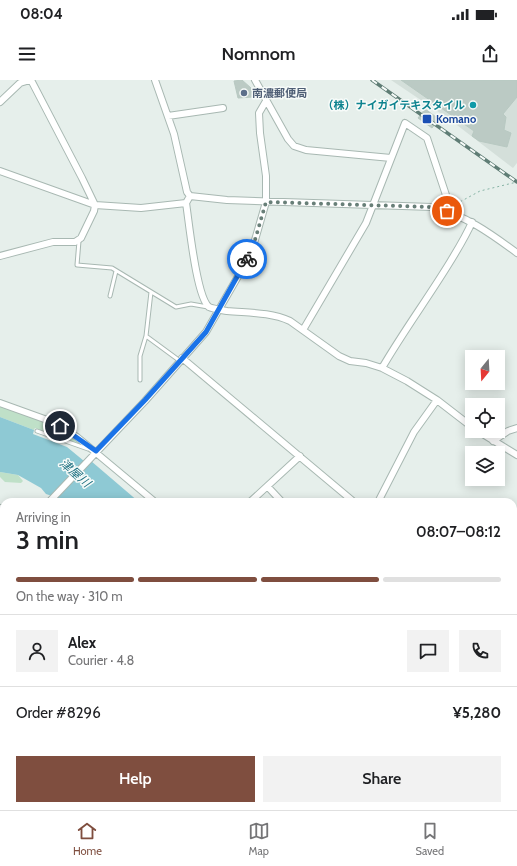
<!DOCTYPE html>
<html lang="en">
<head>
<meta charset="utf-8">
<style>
  :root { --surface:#fff; --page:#f2f2f2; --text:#202124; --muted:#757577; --line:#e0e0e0; --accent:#7f4e3f }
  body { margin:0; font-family:Cabin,"Noto Sans JP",sans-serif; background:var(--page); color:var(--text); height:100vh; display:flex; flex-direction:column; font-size:15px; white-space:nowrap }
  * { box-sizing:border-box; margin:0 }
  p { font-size:13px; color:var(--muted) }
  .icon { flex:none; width:22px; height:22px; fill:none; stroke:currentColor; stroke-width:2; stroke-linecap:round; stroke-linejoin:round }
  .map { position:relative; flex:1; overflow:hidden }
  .side { position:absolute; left:0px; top:418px; width:517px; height:312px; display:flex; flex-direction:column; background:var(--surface); border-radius:12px 12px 0 0; box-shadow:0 2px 10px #0003 }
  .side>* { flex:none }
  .needle { width:26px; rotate:198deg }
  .fabs { position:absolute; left:465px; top:270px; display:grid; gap:8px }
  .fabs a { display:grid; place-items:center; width:40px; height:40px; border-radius:0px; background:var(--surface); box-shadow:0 2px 10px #0003; font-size:20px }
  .pin { position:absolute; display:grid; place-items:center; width:34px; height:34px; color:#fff; margin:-17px; border:2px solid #fff; border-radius:50%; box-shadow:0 1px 4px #0007 }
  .courier { position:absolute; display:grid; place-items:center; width:40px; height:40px; margin:-20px; border:3px solid #1a73e8; border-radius:50%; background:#fff; color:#222; box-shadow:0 1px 5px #0007 }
  .headline em { font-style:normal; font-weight:600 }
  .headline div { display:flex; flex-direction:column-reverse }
  .headline { display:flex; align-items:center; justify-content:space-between; height:68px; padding:0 16px }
  h1 { font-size:26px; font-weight:600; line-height:30px }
  .bar { display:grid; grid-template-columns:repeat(4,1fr); gap:6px 4px; align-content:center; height:48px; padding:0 16px }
  .bar i { height:5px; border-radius:3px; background:var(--line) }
  .bar .current { background:var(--accent) }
  .bar p { grid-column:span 4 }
  .line { display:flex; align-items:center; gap:10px; padding:0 16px; border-top:1px solid var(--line) }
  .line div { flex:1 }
  .round { display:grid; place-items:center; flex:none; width:42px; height:42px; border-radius:0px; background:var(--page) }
  .action { display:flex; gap:8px; margin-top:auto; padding:8px 16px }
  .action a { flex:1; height:46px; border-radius:0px; background:var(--accent); color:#fff; font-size:16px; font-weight:600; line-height:46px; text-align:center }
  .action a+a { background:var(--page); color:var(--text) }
  .status { display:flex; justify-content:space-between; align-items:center; height:28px; padding:0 20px; background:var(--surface); direction:ltr }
  .status svg { height:11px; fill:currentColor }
  header { display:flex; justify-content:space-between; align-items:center; height:52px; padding:0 16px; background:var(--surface); font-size:18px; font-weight:600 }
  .menu { display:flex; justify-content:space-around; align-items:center; height:56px; border-top:1px solid var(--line); background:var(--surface); font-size:11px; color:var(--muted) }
  .menu a { display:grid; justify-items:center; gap:2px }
  .menu .current { color:var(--accent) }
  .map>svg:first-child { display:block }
</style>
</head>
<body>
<div class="status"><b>08:04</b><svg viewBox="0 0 49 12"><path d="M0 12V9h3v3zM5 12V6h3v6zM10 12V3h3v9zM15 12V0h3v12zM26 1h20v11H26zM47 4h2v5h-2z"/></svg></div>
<header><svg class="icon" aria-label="menu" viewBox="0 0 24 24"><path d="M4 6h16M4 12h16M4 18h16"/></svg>Nomnom<svg class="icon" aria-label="share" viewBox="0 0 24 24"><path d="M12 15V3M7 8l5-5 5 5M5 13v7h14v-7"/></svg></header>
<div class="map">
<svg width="517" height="730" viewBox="0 0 517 730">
  <rect width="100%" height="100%" fill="#e6efeb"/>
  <!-- built -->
  <path fill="#d4dfda" d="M391,0H517V83L513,88L449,39Z"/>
  <!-- green -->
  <path fill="#bfe0c8" d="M0,325C29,336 61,344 84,366L35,348L34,350L0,337Z
    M0,392L18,395L23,401L21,403L5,402L0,397Z"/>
  <!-- water -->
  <path fill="#8ec9d4" d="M0,337L34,350L33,354L67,367L84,381H91L139,422H55L52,416L46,414L41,408L18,395L0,392Z
    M513,665L517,666V730H510L507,726H513Z
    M397,726H435L439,730H401Z
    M439,726H493L496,730H444Z"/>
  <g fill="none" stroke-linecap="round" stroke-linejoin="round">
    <!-- stream -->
    <path stroke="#8ec9d4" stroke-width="2" d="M0,593L4,589
      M88,726L92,730
      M236,726L239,730
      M10,730L14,726
      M148,730L152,726"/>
  </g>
  <!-- building -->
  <path fill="#bbcac4" stroke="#b8c9c2" d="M242,0L251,8L253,17L238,18L234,1Z
    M401,0H517V17L503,34L506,37L504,50L511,53L507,67L479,61L472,56L474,51Z
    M425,29L439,39L432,48L418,38Z"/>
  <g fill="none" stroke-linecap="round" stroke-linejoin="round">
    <defs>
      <path id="service" d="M79,161L77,185L112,188L176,227L191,224L208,227
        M110,216L116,191
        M146,256L180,281
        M140,300V276L146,256L151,212
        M37,351L88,369"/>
      <path id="minor" d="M155,0L174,54L187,112L190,116L227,120L432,127C465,135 490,153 517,173
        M255,0L288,59L294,66L306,70L391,78
        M0,22L20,3L30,0
        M168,36L223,28
        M0,91L95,125L141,128L186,123
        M190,116L186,123C189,141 196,217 209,227C213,229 222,230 227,231C248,233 270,232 290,241L339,276L350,281L366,283L382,288L407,301L437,320L472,347
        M0,176L53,162H75L81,158L94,131L95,125L82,98L31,0
        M303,250L366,143L405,43L427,58L450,127L447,131
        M182,278L354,422
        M382,288C403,252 428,218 450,182C458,169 466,156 472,142
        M0,323L50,341L77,357L155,422
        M478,351L517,375
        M493,361L508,351L517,348
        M268,407L282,422
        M49,422L145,321L206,252L244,186L255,160L266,122V96L260,53L259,33L266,21
        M250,422L300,376
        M378,422L414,352L437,320
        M0,428L4,430
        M0,478L4,482
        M513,511H517
        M0,519L4,514
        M513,611L517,613
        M513,630L517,632
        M0,641L4,645
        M0,668L4,664
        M92,726L97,730
        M337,726L339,730
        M370,726L374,730
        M80,730L83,726
        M306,730L309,726"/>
    </defs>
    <!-- service casing -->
    <use href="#service" stroke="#a8b8b2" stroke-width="5"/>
    <!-- minor casing -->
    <use href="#minor" stroke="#a8b8b2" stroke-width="8"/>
    <!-- path -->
    <path stroke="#86b3a5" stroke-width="1" stroke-dasharray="2 3" stroke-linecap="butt" d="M456,124L480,111L517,102
      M234,726L236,730
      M226,730L229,726"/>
    <!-- service -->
    <use href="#service" stroke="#fff" stroke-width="3"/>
    <!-- minor -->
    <use href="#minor" stroke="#fff" stroke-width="6"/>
    <defs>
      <path id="rail" d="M372,0L517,102"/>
    </defs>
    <!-- rail casing -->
    <use href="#rail" stroke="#5f7d75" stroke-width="3.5"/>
    <!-- rail -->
    <use href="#rail" stroke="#f7fbf9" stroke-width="2" stroke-dasharray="6" stroke-linecap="butt"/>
  </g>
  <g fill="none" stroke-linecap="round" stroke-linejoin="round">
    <!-- done -->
    <path stroke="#687f78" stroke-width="4" stroke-dasharray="0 7.2" d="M247,179L255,160L266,122L432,127L447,131"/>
    <!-- route -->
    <path stroke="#1a73e8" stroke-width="5" d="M60,346L96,371L145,320L206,252L247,179"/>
  </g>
  <!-- markers -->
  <circle fill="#5c6f8a" stroke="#f7fbf9" stroke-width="1.5" cx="244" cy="13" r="4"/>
  <circle fill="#0f9aa8" stroke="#f7fbf9" stroke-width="1.5" cx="473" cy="25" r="4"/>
  <rect fill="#1a4fb4" stroke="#f7fbf9" stroke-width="1.5" x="422" y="34" width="10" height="10" rx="2"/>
  <g text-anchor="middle" stroke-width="3" stroke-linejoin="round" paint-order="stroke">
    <!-- service labels -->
    <g font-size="11" font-weight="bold" fill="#4e5e75" stroke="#f7fbf9" text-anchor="start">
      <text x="252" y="17">南濃郵便局</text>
    </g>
    <!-- culture labels -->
    <g font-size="11" font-weight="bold" fill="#0d838f" stroke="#f7fbf9" text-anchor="end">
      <text x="465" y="29">（株）ナイガイテキスタイル</text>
    </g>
    <!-- transit labels -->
    <g font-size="11" font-weight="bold" fill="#164399" stroke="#f7fbf9" text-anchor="start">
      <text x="436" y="43">Komano</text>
    </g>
    <!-- water labels -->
    <g font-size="12" font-style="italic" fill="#1c6f80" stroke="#f7fbf9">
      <text transform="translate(75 393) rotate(41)" y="4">津屋川</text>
    </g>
  </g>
</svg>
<div class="fabs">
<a><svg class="needle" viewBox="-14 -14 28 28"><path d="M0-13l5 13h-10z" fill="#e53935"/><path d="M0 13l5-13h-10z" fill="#757577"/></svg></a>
<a><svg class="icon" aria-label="locate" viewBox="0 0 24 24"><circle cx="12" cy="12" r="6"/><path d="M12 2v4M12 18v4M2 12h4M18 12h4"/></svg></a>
<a><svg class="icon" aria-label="layers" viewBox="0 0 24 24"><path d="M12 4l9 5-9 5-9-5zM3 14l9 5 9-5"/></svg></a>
</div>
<div class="pin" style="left:447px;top:131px;background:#ea580c"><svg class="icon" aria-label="bag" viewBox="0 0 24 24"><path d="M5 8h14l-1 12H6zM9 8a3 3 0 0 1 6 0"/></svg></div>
<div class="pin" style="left:60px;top:346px;background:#1f2937"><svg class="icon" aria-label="home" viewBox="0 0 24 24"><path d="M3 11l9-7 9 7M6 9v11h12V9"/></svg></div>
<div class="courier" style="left:247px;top:179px"><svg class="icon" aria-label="bike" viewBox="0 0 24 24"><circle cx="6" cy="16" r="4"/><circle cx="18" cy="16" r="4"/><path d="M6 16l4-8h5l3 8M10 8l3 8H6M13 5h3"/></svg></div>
<section class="side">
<div class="headline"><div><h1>3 min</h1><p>Arriving in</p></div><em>08:07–08:12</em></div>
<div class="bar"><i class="current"></i><i class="current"></i><i class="current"></i><i></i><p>On the way · 310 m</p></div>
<div class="line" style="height:72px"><a class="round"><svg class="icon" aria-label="person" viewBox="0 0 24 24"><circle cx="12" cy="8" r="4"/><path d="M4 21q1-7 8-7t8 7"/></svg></a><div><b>Alex</b><p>Courier · 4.8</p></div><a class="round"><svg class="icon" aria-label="chat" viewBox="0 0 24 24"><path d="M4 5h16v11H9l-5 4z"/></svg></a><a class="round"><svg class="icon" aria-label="phone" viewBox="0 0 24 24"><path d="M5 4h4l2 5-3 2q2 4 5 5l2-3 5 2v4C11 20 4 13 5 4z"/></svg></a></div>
<div class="line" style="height:52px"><div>Order #8296</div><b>¥5,280</b></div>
<div class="action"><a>Help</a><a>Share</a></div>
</section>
</div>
<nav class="menu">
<a class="current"><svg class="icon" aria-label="home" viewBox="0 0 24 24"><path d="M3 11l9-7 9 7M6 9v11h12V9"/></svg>Home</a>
<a><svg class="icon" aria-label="map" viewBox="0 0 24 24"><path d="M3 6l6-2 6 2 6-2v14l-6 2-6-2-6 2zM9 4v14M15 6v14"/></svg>Map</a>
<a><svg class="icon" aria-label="saved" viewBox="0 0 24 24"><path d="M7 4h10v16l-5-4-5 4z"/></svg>Saved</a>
</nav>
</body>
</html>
